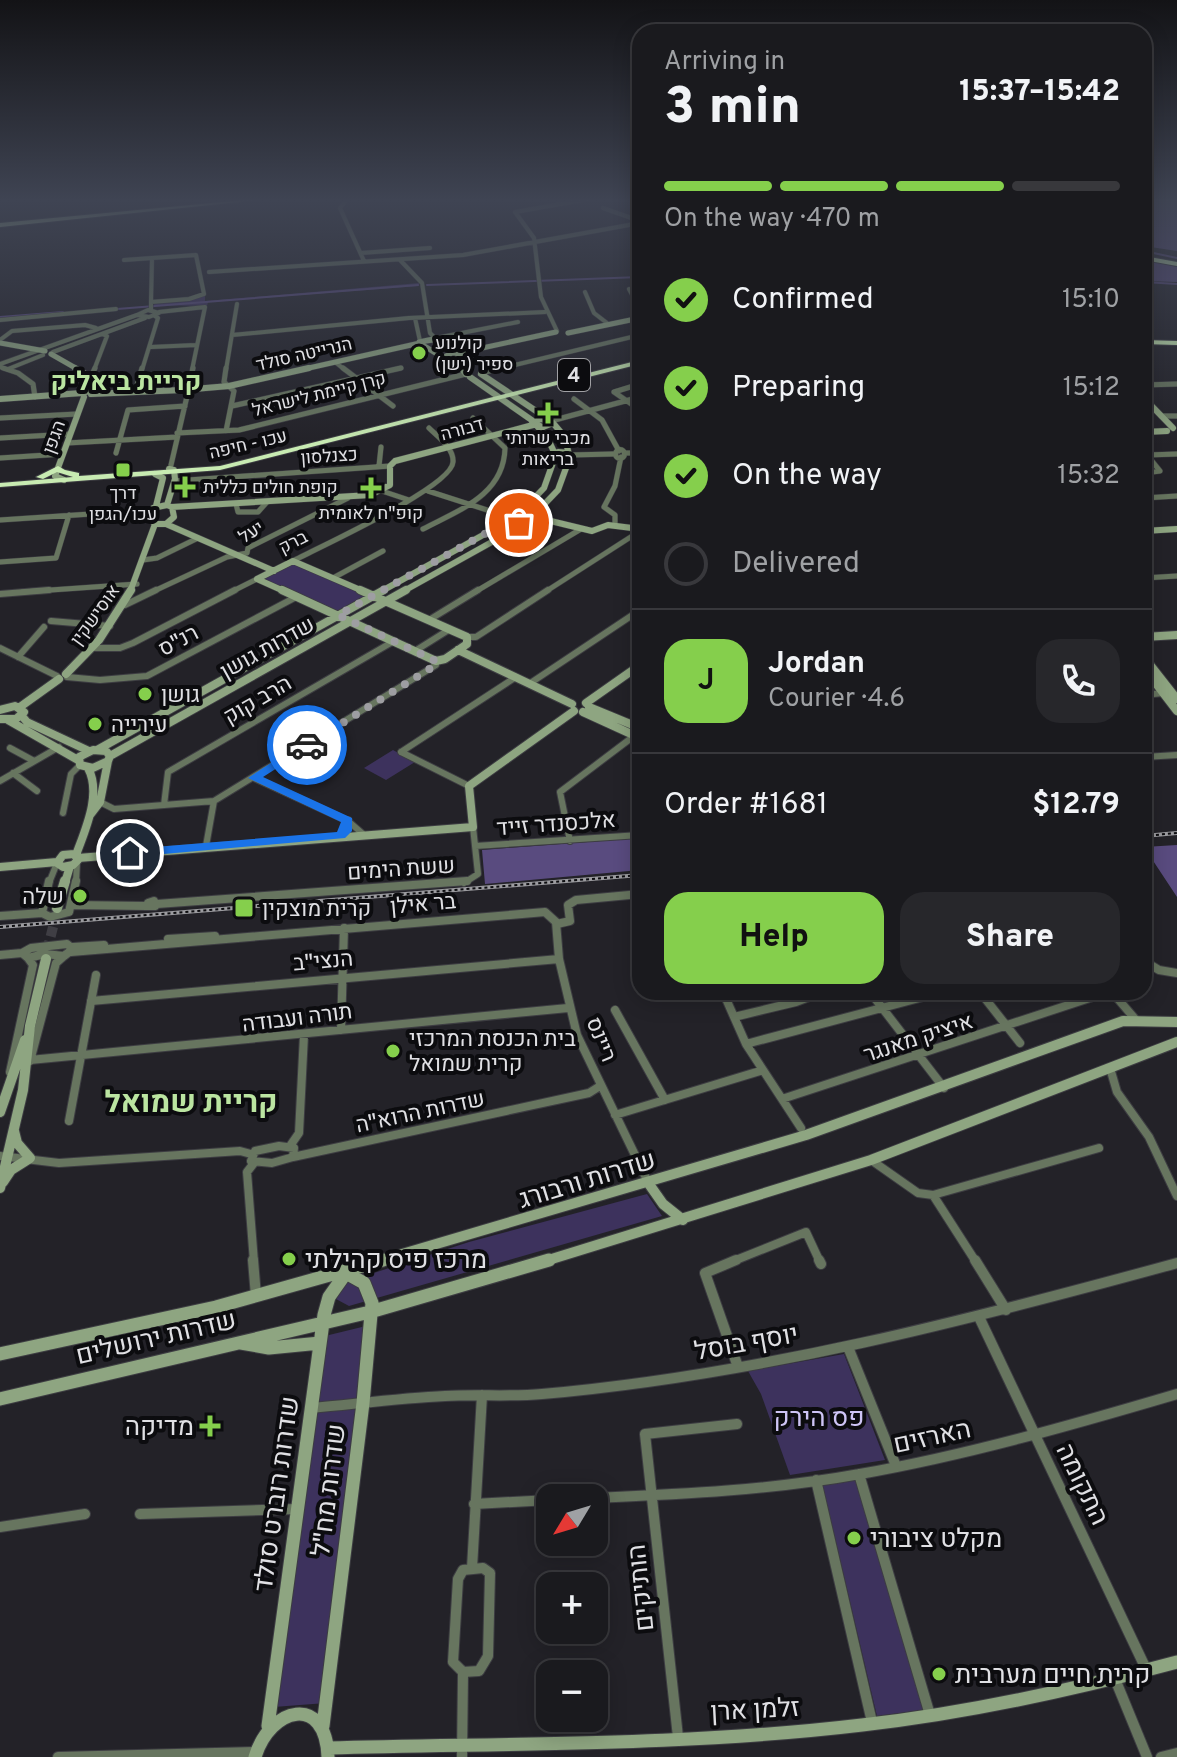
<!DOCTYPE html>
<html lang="en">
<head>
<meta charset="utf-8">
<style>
  :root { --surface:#1a1a1e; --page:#27272b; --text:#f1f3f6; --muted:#9fa1a4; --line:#38383c; --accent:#85cf4c }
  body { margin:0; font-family:Overpass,Heebo,sans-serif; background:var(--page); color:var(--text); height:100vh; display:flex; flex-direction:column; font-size:30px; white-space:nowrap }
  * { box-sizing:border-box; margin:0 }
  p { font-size:26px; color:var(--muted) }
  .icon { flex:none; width:44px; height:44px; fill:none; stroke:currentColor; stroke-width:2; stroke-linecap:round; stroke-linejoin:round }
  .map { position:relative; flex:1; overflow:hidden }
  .drawer { position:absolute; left:632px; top:24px; width:520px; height:976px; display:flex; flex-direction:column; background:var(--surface); border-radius:24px; box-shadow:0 4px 20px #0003,0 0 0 2px var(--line) }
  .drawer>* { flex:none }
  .needle { width:52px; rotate:232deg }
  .tools { position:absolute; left:536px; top:1484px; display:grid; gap:16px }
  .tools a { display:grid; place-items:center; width:72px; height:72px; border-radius:16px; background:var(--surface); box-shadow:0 4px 20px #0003,0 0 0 2px var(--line); font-size:40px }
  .pin { position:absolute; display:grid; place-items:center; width:68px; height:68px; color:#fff; margin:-34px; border:4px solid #fff; border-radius:50%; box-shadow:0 2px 8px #0007 }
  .courier { position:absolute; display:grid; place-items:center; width:80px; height:80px; margin:-40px; border:6px solid #1a73e8; border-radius:50%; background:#fff; color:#222; box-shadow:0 2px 10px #0007 }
  .overview em { font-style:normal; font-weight:800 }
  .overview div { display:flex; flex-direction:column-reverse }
  .overview { display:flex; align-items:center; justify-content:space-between; height:136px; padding:0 32px }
  h1 { font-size:52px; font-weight:800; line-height:60px }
  .bar { display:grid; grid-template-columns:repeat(4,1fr); gap:12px 8px; align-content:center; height:96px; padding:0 32px }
  .bar i { height:10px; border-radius:6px; background:var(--line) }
  .bar .current { background:var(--accent) }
  .bar p { grid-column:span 4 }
  .line { display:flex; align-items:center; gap:20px; padding:0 32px; border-top:2px solid var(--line) }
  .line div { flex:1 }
  .round { display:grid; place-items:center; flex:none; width:84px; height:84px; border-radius:24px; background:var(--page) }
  ol { padding:0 32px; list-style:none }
  li { display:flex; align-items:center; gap:24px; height:88px }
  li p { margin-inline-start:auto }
  li .icon { padding:8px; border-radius:50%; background:var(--accent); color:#111; stroke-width:4 }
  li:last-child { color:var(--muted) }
  li i { width:44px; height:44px; border:4px solid var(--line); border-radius:50% }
  .action { display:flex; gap:16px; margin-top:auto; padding:16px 32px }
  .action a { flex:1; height:92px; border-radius:24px; background:var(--accent); color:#111; font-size:32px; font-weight:800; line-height:92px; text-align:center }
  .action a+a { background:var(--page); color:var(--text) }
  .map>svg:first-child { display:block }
</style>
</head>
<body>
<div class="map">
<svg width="1177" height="1757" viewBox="0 0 1177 1757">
  <rect width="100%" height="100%" fill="#232228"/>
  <!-- green -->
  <path fill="#3d325d" d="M419,283V286L208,302L207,306L154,305L155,302L188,300L205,295V301Z
    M294,564L367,595L337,612L264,579Z
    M393,750L415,762L386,780L364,768Z
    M647,1194L662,1216L349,1306L336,1299L335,1292L340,1284L469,1242Z
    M366,1326L359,1400L317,1404L325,1336Z
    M844,1354L885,1460L790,1475L761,1394L748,1371Z
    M358,1406L326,1703L274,1707L316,1411Z
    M856,1478L923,1710L877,1716L822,1483Z"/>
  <!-- forest -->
  <path fill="#594b7f" d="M1144,199H1177V251L1144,246Z
    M1144,259L1177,267V282L1144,281Z
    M640,838V870L485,884L482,850Z
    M1177,845V897L1144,847Z"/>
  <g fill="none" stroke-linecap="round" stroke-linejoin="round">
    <!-- stream -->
    <path stroke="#584a7e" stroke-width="2" d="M1144,251L1177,258
      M1144,282L1177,284
      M427,285L640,277
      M117,309L418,285
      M0,317L63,312"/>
    <!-- secondary-tunnel -->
    <path stroke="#3f3e44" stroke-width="10" stroke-dasharray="10 5" stroke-linecap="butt" d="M47,951L57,911"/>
    <defs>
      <path id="street-far4" d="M347,199L340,208L364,261
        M603,208L640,221
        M361,253L430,248
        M196,255L204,294L189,299L151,302L152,258Z
        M124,260L152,258
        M400,260L422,283L430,333L435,338
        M209,272L463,255L640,223
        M629,289L640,309
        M585,292L594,313L607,323
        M151,302V310
        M148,310L159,313L149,317L137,315Z
        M159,312L205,307L192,370
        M415,318L420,341
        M0,320L116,309
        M557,331L541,297L534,238L515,212L589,199
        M232,335L409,318L545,312
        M436,338L518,322
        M0,340L12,331L85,325L96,328
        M151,347L196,345
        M53,352L145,318
        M335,362L345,370
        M0,364L137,315
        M0,367L9,370
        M8,369L43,355
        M94,370L107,336L102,334
        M142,370L158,318L155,316
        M226,370L237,304
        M392,370L401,368
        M494,370L640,335"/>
      <path id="street-far3" d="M3,368L18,373L33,384L35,397
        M343,368L393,406
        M481,373L502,368
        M91,377L95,368
        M640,384L614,392L640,410
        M1144,385L1177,384
        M189,387L193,368
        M135,392L142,368
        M574,399L602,420L619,451
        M232,406L401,368
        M1144,410H1150
        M1161,416H1177
        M0,418L77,414
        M551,421L640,397
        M226,431L234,391L224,382L226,368
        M177,433L239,430L466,374
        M0,438L70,434
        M67,443L177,437
        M615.5 454a4.5 4.5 0 1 1 9 0a4.5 4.5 0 1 1-9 0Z
        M116,453L128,410L185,406
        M626,453H640
        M570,455L613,454
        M0,458L63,454
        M171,465L188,392
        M379,466L381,447
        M1144,473L1160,471L1147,455L1177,454
        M174,481L390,466
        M382,491L409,500
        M428,491L512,518
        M1144,498L1177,496
        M236,504L238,512H258L267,502
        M0,520L151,510
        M615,526V515L604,507L615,486L621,457
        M423,529C459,510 504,495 505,448L473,418
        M143,560L157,558L198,538
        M293,561C319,547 452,487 453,462C454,448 438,437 429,428
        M0,562L56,558L69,515
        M333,578L383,551
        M1144,578L1177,576
        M22,592L137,584
        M152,592L227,557L247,553L248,548L348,498
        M231,592L257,579
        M475,592L581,529
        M545,592L640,531"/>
      <path id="street-far2" d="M0,594L49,590
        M125,605L156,590
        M429,620L478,590
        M51,621L110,626
        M467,637H476L548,590
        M0,648L57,676
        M95,648H120L133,643L235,590
        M415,651L450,629
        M18,657L44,627
        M67,677L100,680L147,676L296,597
        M529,684L640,610
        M1144,695L1163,693
        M10,748L34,761
        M401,752L516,677
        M401,752L469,786
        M1144,757L1177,755
        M13,773L37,791
        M254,778L348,821L363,834
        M0,781L59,747
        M100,802L114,809L214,801L436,665V661
        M164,805L168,772L394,641
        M63,813L71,774L80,765
        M570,841L560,792L638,733
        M206,846L214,801
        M475,846L640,835
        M49,883L57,863
        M76,883L77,862
        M464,883L478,874L473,827"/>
      <path id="street-far1" d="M49,881L42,913L50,917L69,912L76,881
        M154,901L155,906H147L148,903Z
        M157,904L467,881
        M71,905L147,906
        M0,916L42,913
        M557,924L570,921L568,905L576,900L640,894
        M168,939L215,936
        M67,944L73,949L64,956L45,954L28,958L22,953L31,948Z
        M73,947L104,945
        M71,952L545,912L556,922L559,959L577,1035L649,1184
        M0,955L22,953
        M1144,961L1159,970L1177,973
        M723,992L746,1044L801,1128
        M870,992L944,1088
        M980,992L1020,1043
        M1112,992L1136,1020
        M91,1001L559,959
        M615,1010L665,1100
        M734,1017L796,1002L822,992
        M341,1030L344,928
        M746,1044L942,992
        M30,1060L568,1008
        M30,1061L56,963L64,956
        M1110,1068L1117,1092L1149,1137L1177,1196
        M10,1072L33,965L28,958
        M782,1099L1108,992
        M615,1115L763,1070
        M69,1121L96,975
        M279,1146L294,1148L293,1157L272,1163L251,1161L255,1151Z
        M290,1146L299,1133L304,1035
        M0,1156L59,1163L240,1151L251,1154
        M293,1157L589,1093L600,1086
        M871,1160L918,1193L933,1195L976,1262
        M933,1195L1099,1148
        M254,1262L247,1172L254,1163
        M731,1262L806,1232L820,1262"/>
      <path id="street" d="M253,1260L256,1296
        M736,1260L705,1273L738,1367
        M819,1260L821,1264
        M975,1260L1006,1310
        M979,1317L1147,1671
        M848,1347L896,1466
        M312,1408C356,1404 401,1398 445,1396C477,1394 510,1397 542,1394C758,1375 969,1320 1177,1263
        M859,1474L930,1715
        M816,1480L872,1722
        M594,1498C683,1494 772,1490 860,1474C967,1455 1072,1425 1177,1394
        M474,1504L550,1500
        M140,1514L297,1509
        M0,1527L85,1514
        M472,1568L482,1395
        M483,1568L490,1573L488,1656L479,1671L463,1672L453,1662L458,1579L463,1570Z
        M1115,1679L1147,1757
        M678,1737L645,1434L737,1424
        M58,1757L255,1752
        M462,1757L463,1672
        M1161,1757L1177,1753"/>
      <path id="secondary-far4" d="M568,333L640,318
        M438,338L440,339L419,342Z
        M0,343L45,351
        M421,344L463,370
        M452,353H459L462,356L453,359L444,357Z
        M459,353L556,332
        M51,354L79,370
        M300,370L420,343"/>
      <path id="secondary-far3" d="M75,368L91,377L86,392
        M461,368L466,374
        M481,374L548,419
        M470,377L533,421
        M194,389L229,386L309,368
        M91,394L182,390
        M1144,398L1173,428
        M0,399L82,393
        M541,419L553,423L543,427L532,423Z
        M553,423L564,436L569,454
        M537,426L547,437L555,454
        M1144,432L1167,431
        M558,452L568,453L570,456L556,458L554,455Z
        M155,474L163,478L156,506
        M64,480L55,476L84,397
        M167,505L175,479L174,470L169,469
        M167,505L172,507L174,517L166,524H155L152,521L153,508Z
        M172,507L370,495L390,485V466L395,461L533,425
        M520,513L544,488L555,457
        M533,516L558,490L570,457
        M534,517L592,531L608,525L640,529
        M166,524L274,571
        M1144,531L1177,529
        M130,592L155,524
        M286,592L257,579L293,561L365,592
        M380,592L512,519
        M402,592L526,523"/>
      <path id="secondary-far2" d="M282,590L436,661L445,659L467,644V637L360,590
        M1144,637L1177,635
        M458,650L572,704
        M1144,657L1177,699
        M1144,668L1177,711
        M66,674L99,640L131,590
        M586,703L640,665
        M20,707L59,679
        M589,707L640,728
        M0,710L15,706L24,712L16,719H0
        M583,712L640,738
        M21,715L27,722L89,751
        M8,720L78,760
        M93,750L106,751L110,756L108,761L93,768L80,765L79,757Z
        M97,750L384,590
        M110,756L406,590
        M90,815L100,802L108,761
        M341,835L346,831L348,821
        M74,854L78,860L73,865L63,867L57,863L63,855Z
        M76,855C85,830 102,794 88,768
        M78,858L473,827L469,786L574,711
        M0,867L57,862
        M65,883L70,866"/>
      <path id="secondary-far1" d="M57,908L65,881
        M0,1112L25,1040
        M3,1182L11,1170L30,1158L17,1143L14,1131
        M649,1184L663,1204L683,1220
        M0,1188L23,1090L30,1026L46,959
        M375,1262L806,1135L1123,1021L1177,1022
        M542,1262L871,1160L1177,1042"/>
      <path id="secondary" d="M241,1343L269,1348L320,1343
        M0,1354L216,1307L383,1260
        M0,1399L370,1312L549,1260
        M268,1726L324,1315L329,1297L346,1273L364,1283L372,1303L363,1403L323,1726
        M329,1748C506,1743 686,1746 862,1725C969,1713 1073,1690 1177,1662
        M255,1757C270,1707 326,1693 328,1757"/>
      <path id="highway" d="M254,199H269L0,227V223Z
        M1144,256L1177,262V266L1144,260Z
        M1144,340L1177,341V345L1144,344Z
        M640,360V364L220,470L0,487V483L73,477L57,472L43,479L36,477L58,466L65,470L79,473V476L220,466Z"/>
    </defs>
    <!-- street-far4 casing -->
    <use href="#street-far4" stroke="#3d3d42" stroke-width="5"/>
    <!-- street-far3 casing -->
    <use href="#street-far3" stroke="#3d3d42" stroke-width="6"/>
    <!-- street-far2 casing -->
    <use href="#street-far2" stroke="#3d3d42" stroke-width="8"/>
    <!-- street-far1 casing -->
    <use href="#street-far1" stroke="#3d3d42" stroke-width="10"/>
    <!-- street casing -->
    <use href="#street" stroke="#3d3d42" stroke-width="12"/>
    <!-- secondary-far4 casing -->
    <use href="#secondary-far4" stroke="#3d3d42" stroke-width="6"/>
    <!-- secondary-far3 casing -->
    <use href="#secondary-far3" stroke="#3d3d42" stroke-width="7"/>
    <!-- secondary-far2 casing -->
    <use href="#secondary-far2" stroke="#3d3d42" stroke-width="10"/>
    <!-- secondary-far1 casing -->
    <use href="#secondary-far1" stroke="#3d3d42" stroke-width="12"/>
    <!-- secondary casing -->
    <use href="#secondary" stroke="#3d3d42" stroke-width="15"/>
    <!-- highway casing -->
    <use href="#highway" stroke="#3d3d42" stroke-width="2"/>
    <!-- street-far4 -->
    <use href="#street-far4" stroke="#67755f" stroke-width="4"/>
    <!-- street-far3 -->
    <use href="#street-far3" stroke="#67755f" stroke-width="5"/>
    <!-- street-far2 -->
    <use href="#street-far2" stroke="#67755f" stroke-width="6"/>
    <!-- street-far1 -->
    <use href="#street-far1" stroke="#67755f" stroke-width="8"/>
    <!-- street -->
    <use href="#street" stroke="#67755f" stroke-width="10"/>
    <!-- secondary-far4 -->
    <use href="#secondary-far4" stroke="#8ea581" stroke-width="5"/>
    <!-- secondary-far3 -->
    <use href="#secondary-far3" stroke="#8ea581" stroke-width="6"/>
    <!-- secondary-far2 -->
    <use href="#secondary-far2" stroke="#8ea581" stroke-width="8"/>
    <!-- secondary-far1 -->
    <use href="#secondary-far1" stroke="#8ea581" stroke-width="10"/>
    <!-- secondary -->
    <use href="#secondary" stroke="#8ea581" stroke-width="13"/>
    <!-- highway -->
    <use href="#highway" fill="#c8ebb2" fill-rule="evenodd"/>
    <defs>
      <path id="rail" d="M1144,836L1177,833
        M0,927L640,875"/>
    </defs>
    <!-- rail casing -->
    <use href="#rail" stroke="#9b9b9f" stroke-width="4"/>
    <!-- rail -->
    <use href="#rail" stroke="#0c0c0f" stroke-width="2" stroke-dasharray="3" stroke-linecap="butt"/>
  </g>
  <!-- sky -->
  <linearGradient id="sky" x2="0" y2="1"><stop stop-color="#131316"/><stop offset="0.45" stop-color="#3f4453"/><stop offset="1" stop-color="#3f4453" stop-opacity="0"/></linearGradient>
  <rect width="1177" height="445" fill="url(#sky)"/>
  <!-- route -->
  <path fill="#1a73e8" d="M303,742L313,745L263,777L352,818V831L345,838L130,857L123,853L130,849L337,832L341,822L248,778Z"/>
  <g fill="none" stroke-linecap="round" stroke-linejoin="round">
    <!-- done -->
    <path stroke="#9e9ea2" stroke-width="8" stroke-dasharray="0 14.4" d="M307,745L436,665V661L338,615L512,519L519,523"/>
  </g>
  <!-- markers -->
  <g fill="#85cf4c" stroke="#0c0c0f" stroke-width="3">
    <circle cx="419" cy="353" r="8"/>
    <path d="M544 401h8v8h8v8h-8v8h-8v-8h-8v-8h8z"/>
    <rect x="115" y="462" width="16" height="16" rx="4"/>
    <path d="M181 475h8v8h8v8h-8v8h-8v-8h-8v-8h8z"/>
    <path d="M367 476h8v8h8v8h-8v8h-8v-8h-8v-8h8z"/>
    <circle cx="145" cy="694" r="8"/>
    <circle cx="95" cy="724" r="8"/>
    <circle cx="80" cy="896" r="8"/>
    <rect x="234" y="898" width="20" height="20" rx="4"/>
    <circle cx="393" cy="1051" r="8"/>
    <circle cx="289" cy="1259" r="8"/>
    <path d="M206 1414h8v8h8v8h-8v8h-8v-8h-8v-8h8z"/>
    <circle cx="854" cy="1538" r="8"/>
    <circle cx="939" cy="1674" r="8"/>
  </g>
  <g text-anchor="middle" stroke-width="8" stroke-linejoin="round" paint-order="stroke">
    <!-- far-poi labels -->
    <g font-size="18" fill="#e0e0e4" stroke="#0c0c0f">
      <text x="435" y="349" text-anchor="start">קולנוע<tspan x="435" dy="21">ספיר (ישן)</tspan></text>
      <text x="548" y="444">מכבי שרותי<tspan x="548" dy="21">בריאות</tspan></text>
      <text x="203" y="493" text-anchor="start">קופת חולים כללית</text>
      <text x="123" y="499">דרך<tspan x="123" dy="21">עכו/הגפן</tspan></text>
      <text x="371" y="519">קופ"ח לאומית</text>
    </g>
    <!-- far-street labels -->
    <g font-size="18" fill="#e0e0e4" stroke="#0c0c0f">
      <text transform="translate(304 354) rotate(-13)" y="6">הנרייטה סולד</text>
      <text transform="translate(319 394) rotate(-14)" y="6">קרן קיימת לישראל</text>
      <text transform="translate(462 429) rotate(-15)" y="6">דבורה</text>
      <text transform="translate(54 437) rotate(-70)" y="6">הגפן</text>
      <text transform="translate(248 444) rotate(-13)" y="6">עכו - חיפה</text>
      <text transform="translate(329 456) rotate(-4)" y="6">כצנלסון</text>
      <text transform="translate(251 532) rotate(-32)" y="6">יעל</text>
      <text transform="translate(293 542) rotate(-27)" y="6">ברק</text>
      <text transform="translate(95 615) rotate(-54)" y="6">אוסישקין</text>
    </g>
    <!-- shield labels -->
    <rect fill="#0c0c0f" stroke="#a0a0a4" stroke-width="2" x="558" y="359" width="32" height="32" rx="6"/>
    <g font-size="20" font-weight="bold" fill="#e0e0e4">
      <text x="574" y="382">4</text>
    </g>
    <!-- street labels -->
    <g font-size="22" fill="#e0e0e4" stroke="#0c0c0f">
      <text transform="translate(178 640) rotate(-28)" y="8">רנ"ס</text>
      <text transform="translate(267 647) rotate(-29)" y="8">שדרות גושן</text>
      <text transform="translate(257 699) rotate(-30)" y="8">הרב קוק</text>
      <text transform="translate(556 823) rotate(-4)" y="8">אלכסנדר זייד</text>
      <text transform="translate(401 868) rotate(-4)" y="8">ששת הימים</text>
      <text transform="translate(423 903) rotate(-5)" y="8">בר אילן</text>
      <text transform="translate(323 960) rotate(-5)" y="8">הנצי"ב</text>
      <text transform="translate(297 1017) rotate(-7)" y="8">תורה ועבודה</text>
      <text transform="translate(918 1037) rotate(-18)" y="8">איציק מאנגר</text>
      <text transform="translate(602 1039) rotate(68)" y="8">ריינס</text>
      <text transform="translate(420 1111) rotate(-12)" y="8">שדרות הרוא"ה</text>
    </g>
    <!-- poi labels -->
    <g font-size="22" fill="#e0e0e4" stroke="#0c0c0f" text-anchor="start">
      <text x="161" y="702">גושן</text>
      <text x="111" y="732">עירייה</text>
      <text x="64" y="904" text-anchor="end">שלה</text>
      <text x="262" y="916">קרית מוצקין</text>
      <text x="409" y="1046">בית הכנסת המרכזי<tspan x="409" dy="25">קרית שמואל</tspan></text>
    </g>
    <!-- far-district labels -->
    <g font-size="26" font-weight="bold" fill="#bbe5a1" stroke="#0c0c0f">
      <text x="126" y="390">קריית ביאליק</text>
    </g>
    <!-- near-street labels -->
    <g font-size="26" fill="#e0e0e4" stroke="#0c0c0f">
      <text transform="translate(587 1179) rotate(-17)" y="9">שדרות ורבורג</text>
      <text transform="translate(156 1337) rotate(-13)" y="9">שדרות ירושלים</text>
      <text transform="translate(746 1342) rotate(-10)" y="9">יוסף בוסל</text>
      <text transform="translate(932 1436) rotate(-12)" y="9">הארזים</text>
      <text transform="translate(1083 1484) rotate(64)" y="9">התקומה</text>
      <text transform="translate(328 1490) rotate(-83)" y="9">שדרות מח"ל</text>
      <text transform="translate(276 1494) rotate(-82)" y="9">שדרות רוברט סולד</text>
      <text transform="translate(640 1588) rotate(-96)" y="9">הותיקים</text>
      <text transform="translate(755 1709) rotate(-3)" y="9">זלמן ארן</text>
    </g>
    <!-- near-poi labels -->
    <g font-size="26" fill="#e0e0e4" stroke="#0c0c0f" text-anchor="start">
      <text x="305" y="1268">מרכז פיס קהילתי</text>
      <text x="194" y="1435" text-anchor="end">מדיקה</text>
      <text x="870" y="1547">מקלט ציבורי</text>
      <text x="955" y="1683">קרית חיים מערבית</text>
    </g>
    <!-- near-park labels -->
    <g font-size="26" fill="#cec4f5" stroke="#0c0c0f">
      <text x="819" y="1426">פס הירק</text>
    </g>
    <!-- district labels -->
    <g font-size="30" font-weight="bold" fill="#bbe5a1" stroke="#0c0c0f">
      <text x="191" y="1112">קריית שמואל</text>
    </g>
  </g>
</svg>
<div class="tools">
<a><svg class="needle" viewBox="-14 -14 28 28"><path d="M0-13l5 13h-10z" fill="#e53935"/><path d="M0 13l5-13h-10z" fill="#9fa1a4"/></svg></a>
<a>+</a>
<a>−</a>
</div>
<div class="pin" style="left:519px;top:523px;background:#ea580c"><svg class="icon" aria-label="bag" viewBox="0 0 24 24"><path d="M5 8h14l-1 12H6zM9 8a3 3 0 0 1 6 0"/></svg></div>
<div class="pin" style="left:130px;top:853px;background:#1f2937"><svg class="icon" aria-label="home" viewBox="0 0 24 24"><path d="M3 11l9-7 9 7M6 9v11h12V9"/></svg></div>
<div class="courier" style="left:307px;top:745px"><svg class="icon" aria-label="car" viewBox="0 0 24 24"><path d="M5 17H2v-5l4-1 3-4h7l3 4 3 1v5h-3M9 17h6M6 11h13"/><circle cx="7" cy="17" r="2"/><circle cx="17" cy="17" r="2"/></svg></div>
<section class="drawer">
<div class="overview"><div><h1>3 min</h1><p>Arriving in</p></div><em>15:37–15:42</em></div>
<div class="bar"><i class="current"></i><i class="current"></i><i class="current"></i><i></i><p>On the way · 470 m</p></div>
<ol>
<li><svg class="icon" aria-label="check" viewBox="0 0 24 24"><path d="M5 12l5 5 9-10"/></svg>Confirmed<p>15:10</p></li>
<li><svg class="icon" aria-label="check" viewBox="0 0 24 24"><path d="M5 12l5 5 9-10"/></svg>Preparing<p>15:12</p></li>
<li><svg class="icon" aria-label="check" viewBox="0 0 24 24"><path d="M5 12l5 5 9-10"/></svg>On the way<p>15:32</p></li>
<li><i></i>Delivered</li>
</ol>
<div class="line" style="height:144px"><b class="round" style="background:var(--accent);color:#111">J</b><div><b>Jordan</b><p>Courier · 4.6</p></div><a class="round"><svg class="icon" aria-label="phone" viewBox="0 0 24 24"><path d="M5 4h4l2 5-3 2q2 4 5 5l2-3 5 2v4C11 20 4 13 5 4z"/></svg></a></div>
<div class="line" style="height:104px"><div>Order #1681</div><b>$12.79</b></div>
<div class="action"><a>Help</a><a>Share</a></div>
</section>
</div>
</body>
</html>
